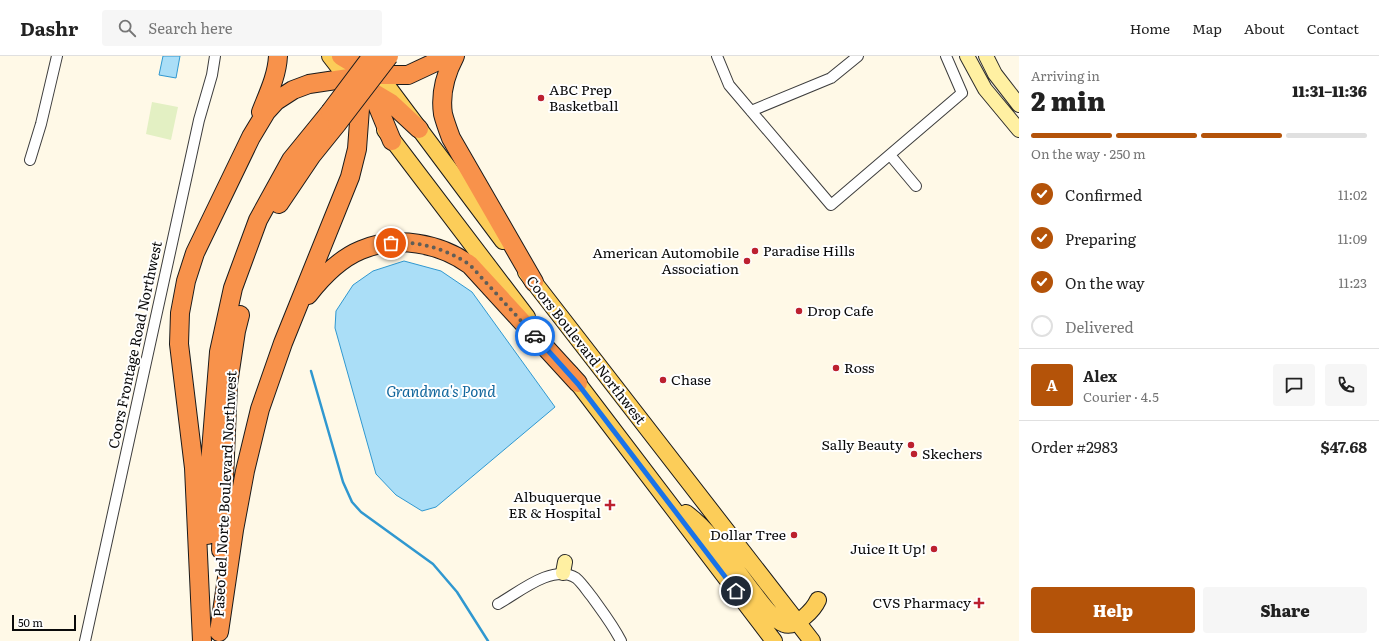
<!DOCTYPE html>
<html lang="en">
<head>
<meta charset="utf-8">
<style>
  :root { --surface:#fff; --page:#f6f6f6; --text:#222; --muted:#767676; --line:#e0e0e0; --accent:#b45309 }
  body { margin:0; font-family:Literata,serif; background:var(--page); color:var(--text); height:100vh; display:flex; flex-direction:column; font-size:15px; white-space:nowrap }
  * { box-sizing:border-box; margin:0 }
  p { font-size:13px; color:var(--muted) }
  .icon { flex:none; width:22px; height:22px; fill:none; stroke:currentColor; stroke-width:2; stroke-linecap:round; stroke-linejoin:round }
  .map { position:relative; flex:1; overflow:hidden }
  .drawer { display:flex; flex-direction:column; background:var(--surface); width:360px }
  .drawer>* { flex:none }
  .scale { position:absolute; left:12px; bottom:10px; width:64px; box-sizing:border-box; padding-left:4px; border:2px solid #0a0a0a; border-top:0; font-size:11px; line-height:14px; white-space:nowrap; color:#0a0a0a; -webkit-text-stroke:3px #fff; paint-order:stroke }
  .pin { position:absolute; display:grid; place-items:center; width:34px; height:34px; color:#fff; margin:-17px; border:2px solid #fff; border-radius:50%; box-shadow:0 1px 4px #0007 }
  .courier { position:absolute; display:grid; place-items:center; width:40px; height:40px; margin:-20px; border:3px solid #1a73e8; border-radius:50%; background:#fff; color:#222; box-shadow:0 1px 5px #0007 }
  .summary em { font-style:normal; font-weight:800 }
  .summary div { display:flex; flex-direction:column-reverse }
  .summary { display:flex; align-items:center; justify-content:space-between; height:68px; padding:0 12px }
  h1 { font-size:26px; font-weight:800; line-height:30px }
  .bar { display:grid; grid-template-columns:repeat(4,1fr); gap:6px 4px; align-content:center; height:48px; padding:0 12px }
  .bar i { height:5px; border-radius:3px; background:var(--line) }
  .bar .selected { background:var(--accent) }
  .bar p { grid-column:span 4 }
  .line { display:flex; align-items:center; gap:10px; padding:0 12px; border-top:1px solid var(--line) }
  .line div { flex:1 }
  .round { display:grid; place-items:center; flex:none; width:42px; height:42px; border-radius:4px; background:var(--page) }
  ol { padding:0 12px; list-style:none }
  li { display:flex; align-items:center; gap:12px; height:44px }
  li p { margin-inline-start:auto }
  li .icon { padding:4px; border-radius:50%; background:var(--accent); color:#fff; stroke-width:4 }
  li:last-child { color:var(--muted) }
  li i { width:22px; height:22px; border:2px solid var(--line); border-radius:50% }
  .cta { display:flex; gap:8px; margin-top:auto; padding:8px 12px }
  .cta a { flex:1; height:46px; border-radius:4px; background:var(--accent); color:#fff; font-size:16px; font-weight:800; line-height:46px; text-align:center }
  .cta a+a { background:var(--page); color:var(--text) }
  header { display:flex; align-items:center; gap:24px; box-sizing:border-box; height:56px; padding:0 20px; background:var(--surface); border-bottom:1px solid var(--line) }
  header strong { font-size:19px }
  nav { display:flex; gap:22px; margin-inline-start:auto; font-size:14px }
  .search { width:280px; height:36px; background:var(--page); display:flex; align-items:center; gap:10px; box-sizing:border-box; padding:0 14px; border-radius:4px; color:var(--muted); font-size:15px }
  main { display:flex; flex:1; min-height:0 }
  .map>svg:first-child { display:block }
</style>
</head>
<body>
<header>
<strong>Dashr</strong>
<div class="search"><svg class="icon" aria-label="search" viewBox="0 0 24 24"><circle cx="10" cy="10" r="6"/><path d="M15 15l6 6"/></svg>Search here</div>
<nav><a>Home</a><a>Map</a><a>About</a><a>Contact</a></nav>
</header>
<main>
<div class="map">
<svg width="1019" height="585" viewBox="0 0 1019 585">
  <rect width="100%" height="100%" fill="#fff9e7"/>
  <!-- pitch -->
  <path fill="#e3f0c3" d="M152,46L178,51L171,84L146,78Z"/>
  <!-- water -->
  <path fill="#aadef7" stroke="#3098d0" d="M163,0H180L176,22L159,19Z
    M404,205L441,215L472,236L555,351L436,451L422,455L396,439L376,418L335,272L336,255L353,229L373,215Z"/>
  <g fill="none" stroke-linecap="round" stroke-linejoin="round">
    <!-- stream -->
    <path stroke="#3098d0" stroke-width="2.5" d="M311,315L343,426L352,446L361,456L433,508L457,536L488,585"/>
    <defs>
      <path id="street" d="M717,0L729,29L831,149L962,37L946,0
        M751,55L831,22L858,0
        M890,99L916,130
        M30,104L41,68L57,0
        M498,548C518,537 553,507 576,522C582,527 587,535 592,541C602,555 613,569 621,585
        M85,585L199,64L212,19L215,0"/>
      <path id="secondary" d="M967,0L985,33L1019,74
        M986,0L995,18L1019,49
        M563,517L565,506"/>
      <path id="primary" d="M330,0L355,32
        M373,11L503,185
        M385,74L527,261
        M526,216L812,585
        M570,317L774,585
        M686,457C712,476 733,510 753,536C760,545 773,564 784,568C796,573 814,553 818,544"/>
      <path id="highway" d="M341,0L364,14L378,19H408L440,4L445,0
        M455,0C446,17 440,38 443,58C445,66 448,74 451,82L534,226
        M371,34L392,85
        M261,56C268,38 277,20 278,0
        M279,148L312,99L337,68
        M308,239C322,221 339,203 361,194C396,179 440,187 470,209L578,327
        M207,479L211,395L219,296L233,232L258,164L291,104L330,56
        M221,494L228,328L236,275L240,259
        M219,576L234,474L245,415L260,353L283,287L350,121L357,93L361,39V30L359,11L355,0
        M202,585L194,412L179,288L180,257L186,225L195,197L251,81L266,56L276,45L293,34L309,28L349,22L391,47L419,73"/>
    </defs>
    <!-- street casing -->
    <use href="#street" stroke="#3d3d3d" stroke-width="12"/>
    <!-- secondary casing -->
    <use href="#secondary" stroke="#2c2c2c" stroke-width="16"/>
    <!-- primary casing -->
    <use href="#primary" stroke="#1b1b1b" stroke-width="18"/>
    <!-- highway casing -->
    <use href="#highway" stroke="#1b1b1b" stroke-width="20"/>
    <!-- street -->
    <use href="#street" stroke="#fff" stroke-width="10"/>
    <!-- secondary -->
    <use href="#secondary" stroke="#fff0a2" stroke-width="14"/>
    <!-- primary -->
    <use href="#primary" stroke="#fccd59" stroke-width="16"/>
    <!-- highway -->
    <use href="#highway" stroke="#f8924b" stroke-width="18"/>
    <defs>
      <path id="highway-bridge" d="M330,56L372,0
        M337,68L389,0"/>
    </defs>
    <!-- highway-bridge casing -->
    <use href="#highway-bridge" stroke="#1b1b1b" stroke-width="20" stroke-linecap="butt"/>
    <!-- highway-bridge -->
    <use href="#highway-bridge" stroke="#f8924b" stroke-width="18"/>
  </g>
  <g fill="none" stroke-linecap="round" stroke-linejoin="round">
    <!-- done -->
    <path stroke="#605e57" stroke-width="4" stroke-dasharray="0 7.2" d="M391,187C418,184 449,194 470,209L535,280"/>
    <!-- route -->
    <path stroke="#1a73e8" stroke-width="5" d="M535,280L578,328L736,535"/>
  </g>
  <!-- markers -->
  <g fill="#bc202f" stroke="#fff" stroke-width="1.5">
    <circle cx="541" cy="42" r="4"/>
    <circle cx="755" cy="195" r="4"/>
    <circle cx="747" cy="205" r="4"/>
    <circle cx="799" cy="255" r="4"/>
    <circle cx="836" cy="312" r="4"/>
    <circle cx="663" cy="324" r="4"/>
    <circle cx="911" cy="389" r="4"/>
    <circle cx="914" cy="398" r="4"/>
    <path d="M608 443h4v4h4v4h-4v4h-4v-4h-4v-4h4z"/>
    <circle cx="794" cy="479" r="4"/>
    <circle cx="934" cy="493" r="4"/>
    <path d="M977 541h4v4h4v4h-4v4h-4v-4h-4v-4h4z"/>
  </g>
  <g text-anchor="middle" stroke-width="4" stroke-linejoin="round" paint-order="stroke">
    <!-- poi labels -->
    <g font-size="14" fill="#0a0a0a" stroke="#fff" text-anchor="start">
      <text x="549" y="39">ABC Prep<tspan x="549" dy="16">Basketball</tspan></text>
      <text x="763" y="200">Paradise Hills</text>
      <text x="739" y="202" text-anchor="end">American Automobile<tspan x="739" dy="16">Association</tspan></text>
      <text x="807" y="260">Drop Cafe</text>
      <text x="844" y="317">Ross</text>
      <text x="671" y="329">Chase</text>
      <text x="903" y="394" text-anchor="end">Sally Beauty</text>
      <text x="922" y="403">Skechers</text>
      <text x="601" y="446" text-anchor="end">Albuquerque<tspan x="601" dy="16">ER &amp; Hospital</tspan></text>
      <text x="786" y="484" text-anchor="end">Dollar Tree</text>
      <text x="926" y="498" text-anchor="end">Juice It Up!</text>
      <text x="971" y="552" text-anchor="end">CVS Pharmacy</text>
    </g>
    <!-- street labels -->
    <g font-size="14" fill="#0a0a0a" stroke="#fff">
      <text transform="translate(135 289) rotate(-78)" y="5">Coors Frontage Road Northwest</text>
      <text transform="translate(586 294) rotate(52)" y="5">Coors Boulevard Northwest</text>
      <text transform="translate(225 438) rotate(-87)" y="5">Paseo del Norte Boulevard Northwest</text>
    </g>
    <!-- water labels -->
    <g font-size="15" font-style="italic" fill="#12679d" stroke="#fff">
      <text x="441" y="341">Grandma's Pond</text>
    </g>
  </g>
</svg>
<div class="scale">50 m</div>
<div class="pin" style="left:391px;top:187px;background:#ea580c"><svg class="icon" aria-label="bag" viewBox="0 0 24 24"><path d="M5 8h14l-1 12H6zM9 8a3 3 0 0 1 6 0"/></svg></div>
<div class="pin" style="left:736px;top:535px;background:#1f2937"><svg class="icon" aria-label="home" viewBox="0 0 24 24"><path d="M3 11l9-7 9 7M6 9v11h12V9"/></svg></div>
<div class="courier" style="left:535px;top:280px"><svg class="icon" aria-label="car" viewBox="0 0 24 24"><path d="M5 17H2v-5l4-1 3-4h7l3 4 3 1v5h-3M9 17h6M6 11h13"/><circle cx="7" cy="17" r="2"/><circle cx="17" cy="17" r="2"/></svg></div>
</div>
<section class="drawer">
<div class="summary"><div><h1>2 min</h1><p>Arriving in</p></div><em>11:31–11:36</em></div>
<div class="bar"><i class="selected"></i><i class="selected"></i><i class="selected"></i><i></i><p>On the way · 250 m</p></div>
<ol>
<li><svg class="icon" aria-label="check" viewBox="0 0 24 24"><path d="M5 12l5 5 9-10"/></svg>Confirmed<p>11:02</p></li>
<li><svg class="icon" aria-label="check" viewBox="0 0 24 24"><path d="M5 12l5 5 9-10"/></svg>Preparing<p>11:09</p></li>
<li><svg class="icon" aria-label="check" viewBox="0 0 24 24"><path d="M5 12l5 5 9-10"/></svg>On the way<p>11:23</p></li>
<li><i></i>Delivered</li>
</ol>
<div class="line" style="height:72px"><b class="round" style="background:var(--accent);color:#fff">A</b><div><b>Alex</b><p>Courier · 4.5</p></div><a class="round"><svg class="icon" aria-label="chat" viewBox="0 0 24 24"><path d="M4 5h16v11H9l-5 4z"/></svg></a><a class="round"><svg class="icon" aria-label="phone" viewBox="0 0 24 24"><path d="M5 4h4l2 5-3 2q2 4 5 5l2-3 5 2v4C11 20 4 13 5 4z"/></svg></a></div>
<div class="line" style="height:52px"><div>Order #2983</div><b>$47.68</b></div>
<div class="cta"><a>Help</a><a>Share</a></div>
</section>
</main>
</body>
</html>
